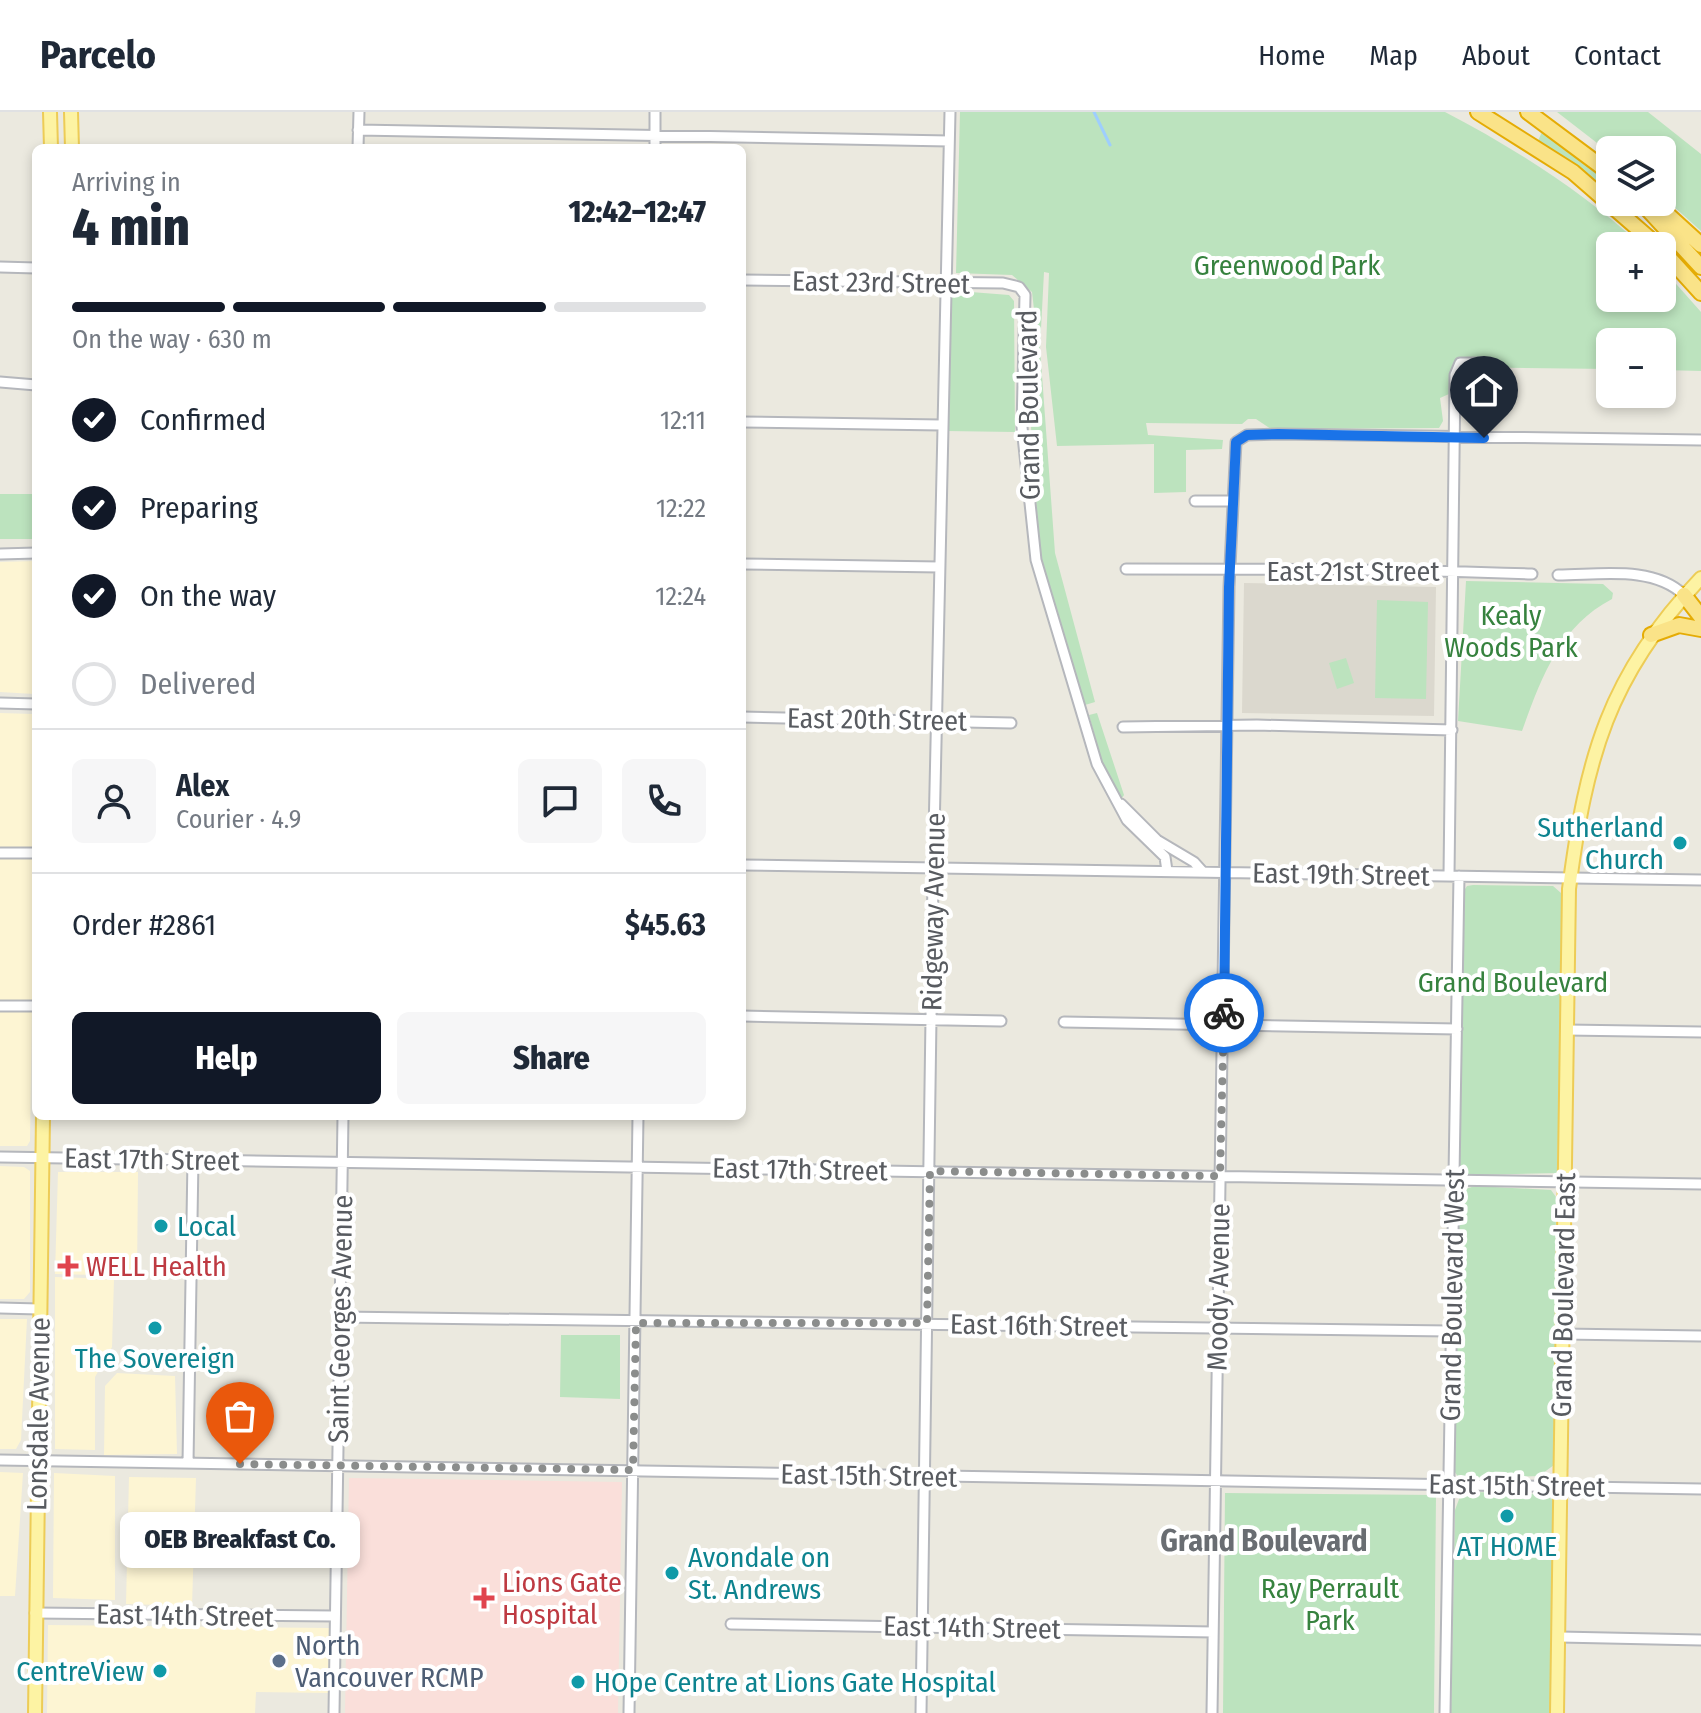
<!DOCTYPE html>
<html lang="en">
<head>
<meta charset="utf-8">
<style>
  :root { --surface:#fff; --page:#f6f6f7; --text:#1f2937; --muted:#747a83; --line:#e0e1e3; --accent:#111827 }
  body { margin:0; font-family:"Fira Sans Condensed",sans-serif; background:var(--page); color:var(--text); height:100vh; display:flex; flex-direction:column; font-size:30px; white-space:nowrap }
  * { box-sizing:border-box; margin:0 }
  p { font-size:26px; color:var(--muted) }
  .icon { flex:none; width:44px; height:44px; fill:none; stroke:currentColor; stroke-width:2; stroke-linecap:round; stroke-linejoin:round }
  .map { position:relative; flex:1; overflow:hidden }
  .sheet { position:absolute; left:32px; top:32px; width:714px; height:976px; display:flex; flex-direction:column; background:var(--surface); border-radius:12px; box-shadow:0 4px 12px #0003 }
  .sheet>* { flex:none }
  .fabs { position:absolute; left:1596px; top:24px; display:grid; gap:16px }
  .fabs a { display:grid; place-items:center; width:80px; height:80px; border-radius:12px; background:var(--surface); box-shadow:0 4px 12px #0003; font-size:40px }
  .pin { position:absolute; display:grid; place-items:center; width:68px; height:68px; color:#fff; margin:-82px -34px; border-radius:50% 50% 50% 0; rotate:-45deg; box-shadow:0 0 8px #0007 }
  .pin .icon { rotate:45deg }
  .courier { position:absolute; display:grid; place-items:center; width:80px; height:80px; margin:-40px; border:6px solid #1a73e8; border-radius:50%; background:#fff; color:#222; box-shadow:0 2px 10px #0007 }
  .bubble { position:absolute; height:56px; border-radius:12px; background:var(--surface); box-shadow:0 4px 12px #0003; font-size:26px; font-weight:800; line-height:56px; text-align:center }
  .headline em { font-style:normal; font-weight:800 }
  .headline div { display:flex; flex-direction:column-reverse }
  .headline { display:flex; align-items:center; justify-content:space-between; height:136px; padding:0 40px }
  h1 { font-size:52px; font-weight:800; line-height:60px }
  .bar { display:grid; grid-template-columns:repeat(4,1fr); gap:12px 8px; align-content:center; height:96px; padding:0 40px }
  .bar i { height:10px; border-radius:6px; background:var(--line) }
  .bar .current { background:var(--accent) }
  .bar p { grid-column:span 4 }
  .line { display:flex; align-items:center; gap:20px; padding:0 40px; border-top:2px solid var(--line) }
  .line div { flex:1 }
  .round { display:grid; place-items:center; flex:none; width:84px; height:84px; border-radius:12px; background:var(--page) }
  ol { padding:0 40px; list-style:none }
  li { display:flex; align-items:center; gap:24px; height:88px }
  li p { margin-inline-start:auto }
  li .icon { padding:8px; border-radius:50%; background:var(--accent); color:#fff; stroke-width:4 }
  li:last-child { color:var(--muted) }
  li i { width:44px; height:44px; border:4px solid var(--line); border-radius:50% }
  .cta { display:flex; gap:16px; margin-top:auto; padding:16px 40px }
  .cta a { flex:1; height:92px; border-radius:12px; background:var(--accent); color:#fff; font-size:32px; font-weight:800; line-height:92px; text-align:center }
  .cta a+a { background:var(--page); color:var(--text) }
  header { display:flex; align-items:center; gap:48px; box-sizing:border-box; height:112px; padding:0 40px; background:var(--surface); border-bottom:2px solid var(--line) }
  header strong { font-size:38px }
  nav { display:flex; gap:44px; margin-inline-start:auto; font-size:28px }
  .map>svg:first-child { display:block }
</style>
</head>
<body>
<header>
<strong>Parcelo</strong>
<nav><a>Home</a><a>Map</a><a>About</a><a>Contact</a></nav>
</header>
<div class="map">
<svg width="1701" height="1601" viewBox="0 0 1701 1601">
  <rect width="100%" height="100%" fill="#ebe9df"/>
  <!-- commercial -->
  <path fill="#fdf5d3" d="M36,449L35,577L34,582L0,580V450Z
    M0,601L33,602L36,606L30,1029L27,1034H0Z
    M0,1054L24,1055L30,1059V1180L24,1187H0Z
    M58,1060H138L137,1164L55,1162Z
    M55,1165L114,1167L112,1235L95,1265V1338L55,1337Z
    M0,1207H27L21,1328L16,1337H0Z
    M117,1261L175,1264L177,1342L104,1343L105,1274Z
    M0,1360L23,1361L15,1484H0Z
    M54,1361L115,1364V1488L53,1486Z
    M129,1365L196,1366L192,1494L126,1492Z
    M48,1513L329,1516V1581L256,1580L255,1601H47Z"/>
  <!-- education -->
  <path fill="#dbd8ce" d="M1244,471L1436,475L1434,604L1242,601Z"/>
  <!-- medical -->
  <path fill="#fadfda" d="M349,1366L622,1370L618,1601H345Z"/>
  <!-- green -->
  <path fill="#bce3be" d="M960,0H1445C1516,37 1583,80 1642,134H1610V186H1662V156L1701,200V259L1662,258V230H1610V257L1452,255L1449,282L1440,286L1443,309L1439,316L1271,317L1256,307H1248L1242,312L1146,311L1148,323L1223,328L1222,337L1186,338V380L1154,381V332L1057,334L1046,235L1049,161L1044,160L1040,236L1055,441L1095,590L1085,593L1041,449L1032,339L1030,287L1036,215L1032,180L1012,163L956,161Z
    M1557,0H1648L1701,42V119L1662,84V38L1610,41Z
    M1542,20L1610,71V82L1537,31Z
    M958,179L1009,183L1014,189L1015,320L946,319L949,185Z
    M0,382H36V427H0Z
    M1466,469L1603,472L1613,481L1612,487C1560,514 1541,566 1522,619L1458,609Z
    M1377,488L1428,490L1426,587L1375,586Z
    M1346,546L1354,571L1337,577L1329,551Z
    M1097,601L1124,683L1122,686L1105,661L1089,603Z
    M1473,773L1553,774L1561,781L1564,820L1557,1061L1474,1063H1466L1460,1056L1463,780L1467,774Z
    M1475,1074L1551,1078L1556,1085L1554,1353L1539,1364L1465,1366H1459L1454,1359L1459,1079Z
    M561,1223H620V1287L560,1285Z
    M1472,1380L1543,1382L1553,1388V1601H1451L1455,1398L1461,1382Z
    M1225,1381L1436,1383L1434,1601H1223Z"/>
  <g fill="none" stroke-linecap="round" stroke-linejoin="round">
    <!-- stream -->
    <path stroke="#9ecefd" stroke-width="3" d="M1094,0L1110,33"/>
    <defs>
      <path id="minor" d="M358,18L949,29
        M358,36L359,0
        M655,36V0
        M0,155L36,156
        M742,168L1003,171L1019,175L1025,183L1022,315L1036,448L1097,652L1127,708L1165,745L1167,759
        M0,270L36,273
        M742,310L941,313
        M1195,389H1232
        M0,442L36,441
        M742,452L939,455
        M1126,457C1261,457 1397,457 1532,462
        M1558,463C1599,463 1653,453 1684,483
        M0,591L36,592
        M742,605L1011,611
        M1123,615L1257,613L1452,618
        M1121,692L1157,728L1194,750L1203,760
        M0,741H36
        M742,753L1701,768
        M1449,764L1455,263L1460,251H1481
        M0,894H36
        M742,904L1001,909
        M1064,910L1457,917
        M1567,918L1701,920
        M0,1045L1701,1072
        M0,1196L39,1197
        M340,1205L1450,1219
        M1562,1222L1701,1224
        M0,1348L1701,1377
        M188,1351L193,1047
        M35,1501L334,1504
        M731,1512L1213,1520
        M1560,1525L1701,1528
        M334,1601L343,1004
        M629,1601L638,1004
        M921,1601L933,767L950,0
        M1212,1601L1229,475L1236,330L1247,323L1278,322L1701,328
        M1445,1601L1459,764"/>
      <path id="major" d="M50,0L51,36
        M71,0L72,36
        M35,1601L43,1004
        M1557,1601L1569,777C1586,647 1608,563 1701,466"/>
      <path id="highway" d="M1478,0L1573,60L1658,134
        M1528,0L1610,61
        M1641,90L1701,155
        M1657,93L1701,133
        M1662,138L1701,181
        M1684,483L1701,505
        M1651,523L1679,513L1701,517"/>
    </defs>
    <!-- minor casing -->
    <use href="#minor" stroke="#b5b7bc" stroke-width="13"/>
    <!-- major casing -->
    <use href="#major" stroke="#edcc56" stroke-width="16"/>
    <!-- highway casing -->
    <use href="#highway" stroke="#e5ac05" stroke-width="18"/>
    <!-- minor -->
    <use href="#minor" stroke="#fff" stroke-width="9"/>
    <!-- major -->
    <use href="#major" stroke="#fdf3a3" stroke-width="12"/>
    <!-- highway -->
    <use href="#highway" stroke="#fae388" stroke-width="14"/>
  </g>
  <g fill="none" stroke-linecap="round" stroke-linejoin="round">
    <!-- done -->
    <path stroke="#8b8d8c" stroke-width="8" stroke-dasharray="0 14.4" d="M240,1352L633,1358L636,1211H927L930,1059L1220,1064L1224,901"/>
    <!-- route -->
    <path stroke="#1a73e8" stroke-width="10" d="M1224,901L1229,475L1236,330L1247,323L1278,322L1484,326"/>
  </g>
  <!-- markers -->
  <g fill="#0f9aa8" stroke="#fff" stroke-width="3">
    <circle cx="1680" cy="731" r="8"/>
    <circle cx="161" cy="1114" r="8"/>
    <circle cx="155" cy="1216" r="8"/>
    <circle cx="1507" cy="1404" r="8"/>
    <circle cx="672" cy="1461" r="8"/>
    <circle cx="160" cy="1559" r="8"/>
    <circle cx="578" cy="1570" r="8"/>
  </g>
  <g fill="#e0444e" stroke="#fff" stroke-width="3">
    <path d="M64 1142h8v8h8v8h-8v8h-8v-8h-8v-8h8z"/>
    <path d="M480 1474h8v8h8v8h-8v8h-8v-8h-8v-8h8z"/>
  </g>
  <circle fill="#5c6f8a" stroke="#fff" stroke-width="3" cx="279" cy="1549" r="8"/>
  <g text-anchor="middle" stroke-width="8" stroke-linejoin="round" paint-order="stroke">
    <!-- park labels -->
    <g font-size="28" fill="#36823e" stroke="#fff">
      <text x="1287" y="163">Greenwood Park</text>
      <text x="1511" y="513">Kealy<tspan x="1511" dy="32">Woods Park</tspan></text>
      <text x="1513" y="880">Grand Boulevard</text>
      <text x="1330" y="1486">Ray Perrault<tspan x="1330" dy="32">Park</tspan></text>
    </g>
    <!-- street labels -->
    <g font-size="28" fill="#585b60" stroke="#fff">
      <text transform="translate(881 170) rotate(1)" y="10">East 23rd Street</text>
      <text transform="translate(1028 293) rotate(-91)" y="10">Grand Boulevard</text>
      <text x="1353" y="469">East 21st Street</text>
      <text transform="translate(877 607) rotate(1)" y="10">East 20th Street</text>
      <text transform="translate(1341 762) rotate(1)" y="10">East 19th Street</text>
      <text transform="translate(933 800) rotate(-89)" y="10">Ridgeway Avenue</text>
      <text transform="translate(152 1047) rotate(1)" y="10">East 17th Street</text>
      <text transform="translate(800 1057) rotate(1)" y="10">East 17th Street</text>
      <text transform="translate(1218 1175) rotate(-89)" y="10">Moody Avenue</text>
      <text transform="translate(1452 1183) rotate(-89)" y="10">Grand Boulevard West</text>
      <text transform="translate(1563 1183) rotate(-89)" y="10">Grand Boulevard East</text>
      <text transform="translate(340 1207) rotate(-89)" y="10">Saint Georges Avenue</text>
      <text transform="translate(1039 1213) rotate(1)" y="10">East 16th Street</text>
      <text transform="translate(38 1302) rotate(-89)" y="10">Lonsdale Avenue</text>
      <text transform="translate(869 1363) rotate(1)" y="10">East 15th Street</text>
      <text transform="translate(1517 1373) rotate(1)" y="10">East 15th Street</text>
      <text transform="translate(185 1503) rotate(1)" y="10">East 14th Street</text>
      <text transform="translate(972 1515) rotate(1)" y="10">East 14th Street</text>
    </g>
    <!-- culture labels -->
    <g font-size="28" fill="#0d838f" stroke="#fff" text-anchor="start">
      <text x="1664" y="725" text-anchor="end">Sutherland<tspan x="1664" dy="32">Church</tspan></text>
      <text x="177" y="1124">Local</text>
      <text x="155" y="1256" text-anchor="middle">The Sovereign</text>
      <text x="1507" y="1444" text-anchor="middle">AT HOME</text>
      <text x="688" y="1455">Avondale on<tspan x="688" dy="32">St. Andrews</tspan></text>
      <text x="144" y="1569" text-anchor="end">CentreView</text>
      <text x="594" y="1580">HOpe Centre at Lions Gate Hospital</text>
    </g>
    <!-- health labels -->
    <g font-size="28" fill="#be3a42" stroke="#fff" text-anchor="start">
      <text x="86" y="1164">WELL Health</text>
      <text x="502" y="1480">Lions Gate<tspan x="502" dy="32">Hospital</tspan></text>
    </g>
    <!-- service labels -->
    <g font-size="28" fill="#4e5e75" stroke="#fff" text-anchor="start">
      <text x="295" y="1543">North<tspan x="295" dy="32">Vancouver RCMP</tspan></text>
    </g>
    <!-- neighbourhood labels -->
    <g font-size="30" font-weight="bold" fill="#696d72" stroke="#fff">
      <text x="1264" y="1439">Grand Boulevard</text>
    </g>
  </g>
</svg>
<div class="fabs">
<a><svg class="icon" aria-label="layers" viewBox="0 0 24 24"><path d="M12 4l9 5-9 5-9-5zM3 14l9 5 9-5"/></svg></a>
<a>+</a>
<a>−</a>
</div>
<div class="pin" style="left:240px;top:1352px;background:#ea580c"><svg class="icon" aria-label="bag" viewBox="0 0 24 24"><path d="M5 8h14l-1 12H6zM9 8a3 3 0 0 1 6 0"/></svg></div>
<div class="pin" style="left:1484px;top:326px;background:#1f2937"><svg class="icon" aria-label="home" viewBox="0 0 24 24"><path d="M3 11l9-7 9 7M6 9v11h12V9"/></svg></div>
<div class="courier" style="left:1224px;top:901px"><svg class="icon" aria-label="bike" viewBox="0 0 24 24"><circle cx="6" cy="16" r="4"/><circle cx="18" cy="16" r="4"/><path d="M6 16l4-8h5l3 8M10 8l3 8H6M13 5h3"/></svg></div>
<div class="bubble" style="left:120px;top:1400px;width:240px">OEB Breakfast Co.</div>
<section class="sheet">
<div class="headline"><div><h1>4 min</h1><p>Arriving in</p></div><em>12:42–12:47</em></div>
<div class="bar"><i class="current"></i><i class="current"></i><i class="current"></i><i></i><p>On the way · 630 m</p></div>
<ol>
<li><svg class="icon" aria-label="check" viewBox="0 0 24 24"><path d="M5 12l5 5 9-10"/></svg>Confirmed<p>12:11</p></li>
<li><svg class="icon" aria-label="check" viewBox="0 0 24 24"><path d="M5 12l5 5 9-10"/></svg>Preparing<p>12:22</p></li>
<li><svg class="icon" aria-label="check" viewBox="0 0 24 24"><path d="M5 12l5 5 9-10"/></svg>On the way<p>12:24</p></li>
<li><i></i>Delivered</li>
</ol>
<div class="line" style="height:144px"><a class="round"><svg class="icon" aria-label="person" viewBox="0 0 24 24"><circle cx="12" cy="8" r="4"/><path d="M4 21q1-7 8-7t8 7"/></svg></a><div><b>Alex</b><p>Courier · 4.9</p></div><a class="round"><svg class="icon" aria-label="chat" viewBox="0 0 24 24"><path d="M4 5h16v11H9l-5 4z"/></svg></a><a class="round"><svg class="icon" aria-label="phone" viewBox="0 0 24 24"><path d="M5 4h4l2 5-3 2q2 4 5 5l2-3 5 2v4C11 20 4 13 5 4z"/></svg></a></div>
<div class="line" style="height:104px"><div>Order #2861</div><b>$45.63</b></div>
<div class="cta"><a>Help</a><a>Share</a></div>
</section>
</div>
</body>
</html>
